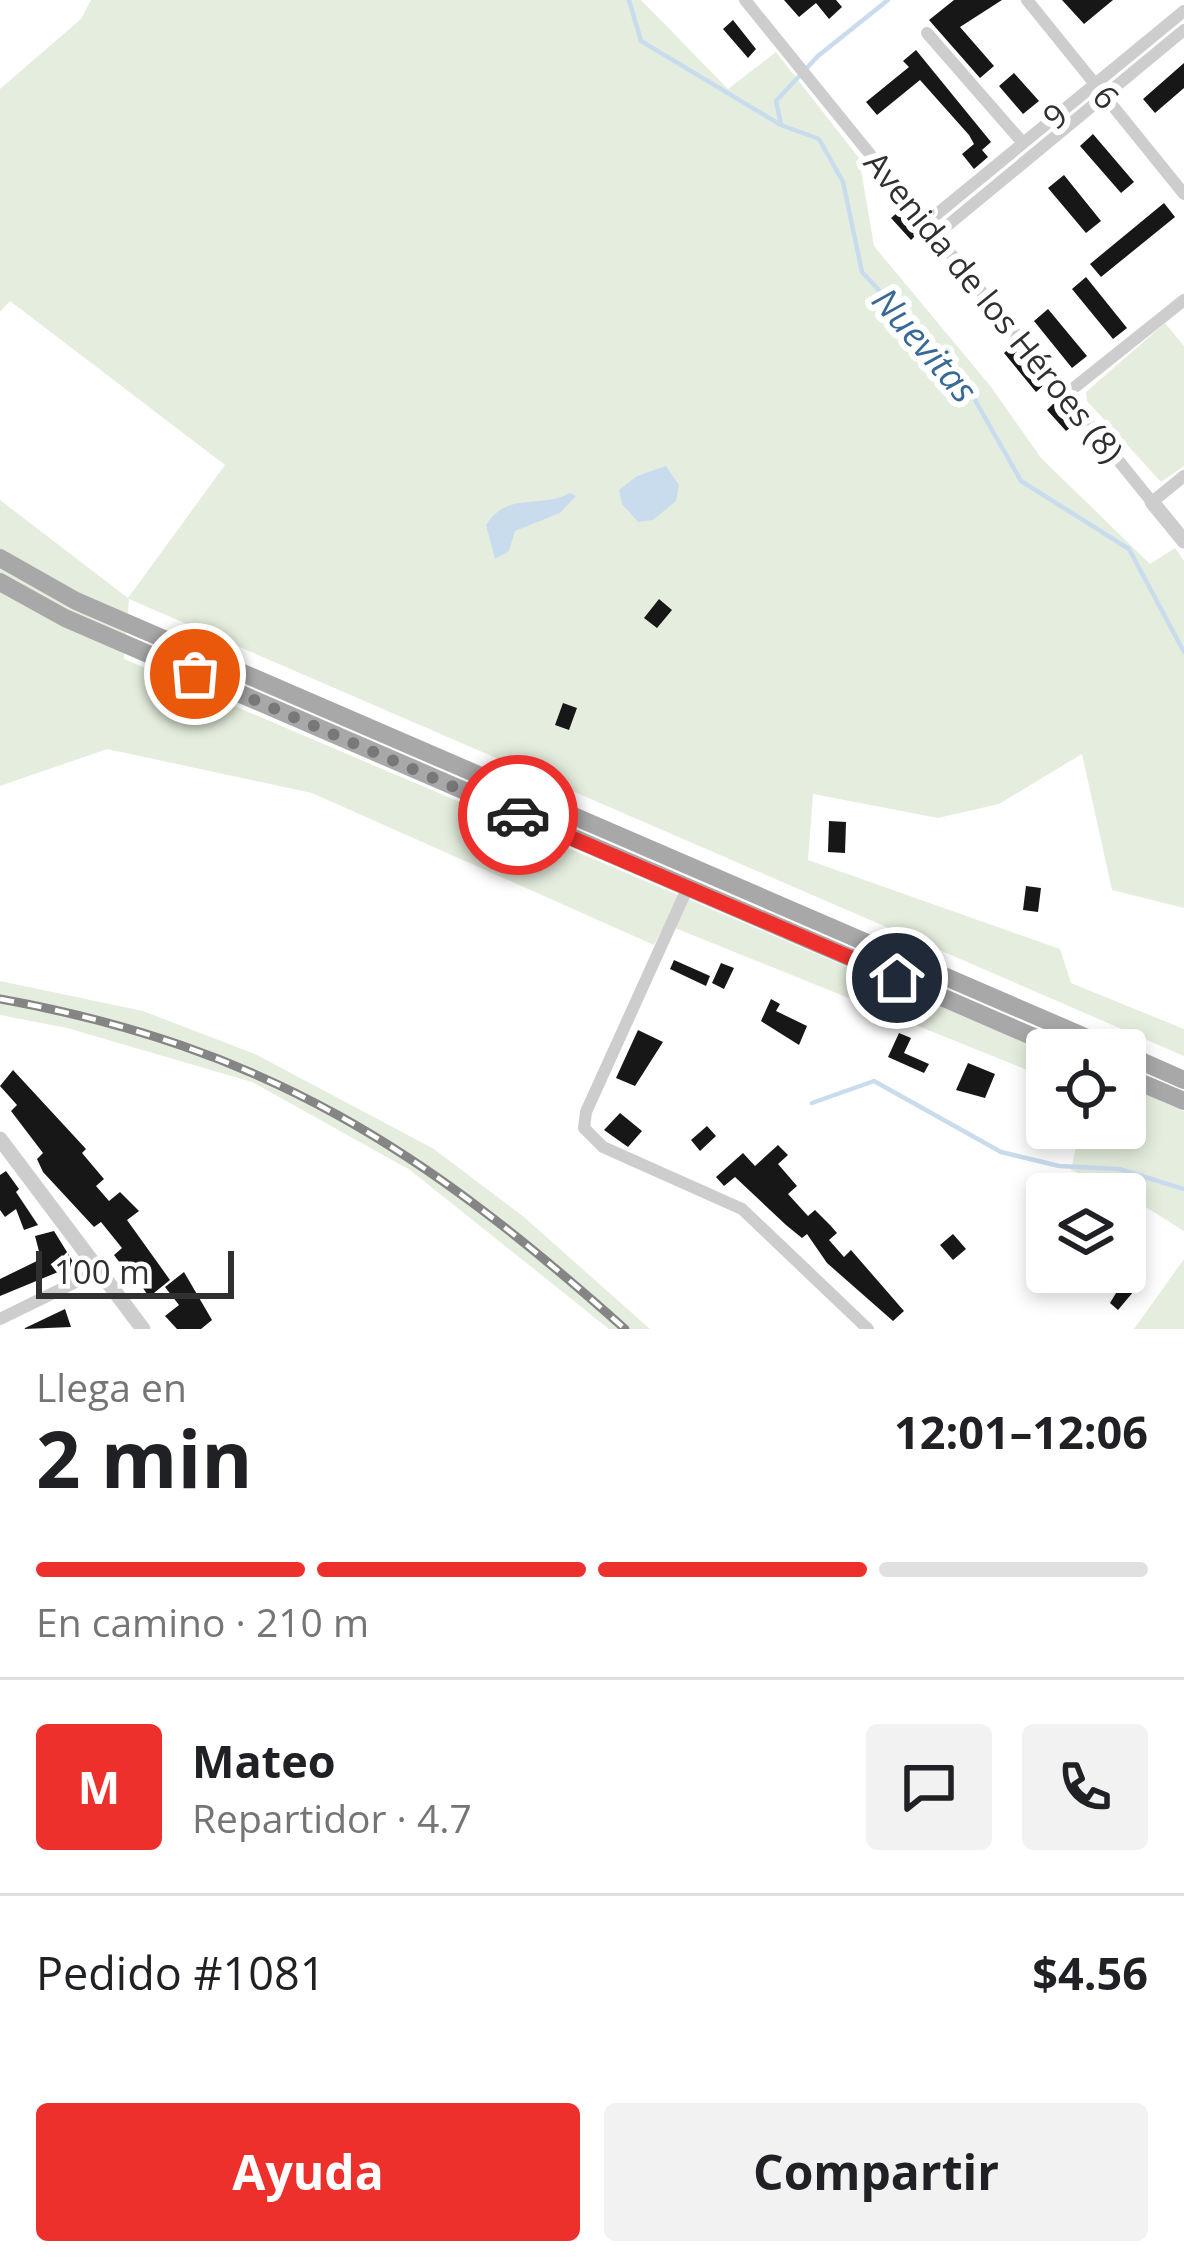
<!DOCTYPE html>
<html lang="es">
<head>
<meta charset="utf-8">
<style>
  :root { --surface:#fff; --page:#f2f2f2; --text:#202124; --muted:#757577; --line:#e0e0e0; --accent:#ee302c }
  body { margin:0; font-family:"Open Sans",sans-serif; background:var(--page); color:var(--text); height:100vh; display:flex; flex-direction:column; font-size:45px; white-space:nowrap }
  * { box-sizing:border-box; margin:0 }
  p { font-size:39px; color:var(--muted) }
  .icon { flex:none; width:66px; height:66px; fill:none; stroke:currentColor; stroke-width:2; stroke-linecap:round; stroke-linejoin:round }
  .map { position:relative; height:1329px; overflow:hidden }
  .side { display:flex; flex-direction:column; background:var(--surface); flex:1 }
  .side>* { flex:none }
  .controls { position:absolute; left:1026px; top:1029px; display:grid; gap:24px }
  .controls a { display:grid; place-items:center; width:120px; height:120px; border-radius:12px; background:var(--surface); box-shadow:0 6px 18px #0003; font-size:60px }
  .scale { position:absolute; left:36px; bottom:30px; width:198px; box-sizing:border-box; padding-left:12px; border:6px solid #303030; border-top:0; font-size:33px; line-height:42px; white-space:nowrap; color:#303030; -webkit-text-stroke:9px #fff; paint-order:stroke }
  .pin { position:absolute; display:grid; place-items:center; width:102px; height:102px; color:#fff; margin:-51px; border:6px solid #fff; border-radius:50%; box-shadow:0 3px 12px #0007 }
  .courier { position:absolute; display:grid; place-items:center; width:120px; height:120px; margin:-60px; border:9px solid #ee302c; border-radius:50%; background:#fff; color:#222; box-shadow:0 3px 15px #0007 }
  .head em { font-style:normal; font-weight:700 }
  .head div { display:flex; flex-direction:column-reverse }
  .head { display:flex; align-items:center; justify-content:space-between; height:204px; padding:0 36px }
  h1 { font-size:78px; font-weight:700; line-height:90px }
  .bar { display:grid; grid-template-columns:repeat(4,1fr); gap:18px 12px; align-content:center; height:144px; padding:0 36px }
  .bar i { height:15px; border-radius:9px; background:var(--line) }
  .bar .current { background:var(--accent) }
  .bar p { grid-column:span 4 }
  .line { display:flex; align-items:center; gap:30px; padding:0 36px; border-top:3px solid var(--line) }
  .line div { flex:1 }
  .round { display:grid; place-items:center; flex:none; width:126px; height:126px; border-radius:12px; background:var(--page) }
  .primary-button { display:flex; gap:24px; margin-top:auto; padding:24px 36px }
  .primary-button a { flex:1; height:138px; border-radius:12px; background:var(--accent); color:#fff; font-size:48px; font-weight:700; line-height:138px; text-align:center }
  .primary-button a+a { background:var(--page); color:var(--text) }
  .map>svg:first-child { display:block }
</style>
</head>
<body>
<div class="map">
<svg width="1184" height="1329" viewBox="0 0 1184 1329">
  <rect width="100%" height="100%" fill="#fff"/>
  <!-- green -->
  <path fill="#e5eede" d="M91,0H641L728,89L776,52L859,158L874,246L992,388L1041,458L1150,564L1175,548L1184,561V908L1112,890L1082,754L999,804L938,818L813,794L808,860L1060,949L1071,983L1184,1029V1056L129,599L124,659L1047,1052V1078L665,924L654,945L312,793L107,749L0,786V500L128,598L225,465L10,301L0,312V89L81,19Z
    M1165,323L1184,346V466L1161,482L1087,401L1086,392Z
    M0,981L143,1011L255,1054L434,1149L524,1217L650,1329H609L410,1170L252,1082L67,1028L0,1015Z
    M1125,1086L1184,1111V1231L1125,1194L1071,1170L1080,1128H1125Z
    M1184,1259V1329H1134Z"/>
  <!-- water -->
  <path fill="#c9dcee" d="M666,466L679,485L676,501L653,520L638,522L622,504L619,490L637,476Z
    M570,493L576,496L560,513L515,531L509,551L495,559L486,525C507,491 540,509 570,493Z"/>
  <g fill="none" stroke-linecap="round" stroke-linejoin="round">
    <!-- stream -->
    <path stroke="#c9dcee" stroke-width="4.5" d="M629,0L641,41L781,125L819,139L843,182L862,272L966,384L1021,481L1129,549L1184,652
      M781,124L776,101L818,56L888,0
      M812,1103L874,1081L1001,1152L1059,1166L1119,1169L1184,1189"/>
  </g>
  <!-- building -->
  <path fill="#171717" d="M784,0H836L842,7L829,19L816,3L799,17Z
    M954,0H1002L960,27L994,66L980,78L929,20Z
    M1062,0H1113L1084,24Z
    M733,20L756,49L748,58L723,29Z
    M916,50L991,142L982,150L988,157L974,169L962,154L974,144L969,135L920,80L877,115L866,102L909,67L903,61Z
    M1184,63V88L1155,113L1143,99Z
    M1014,73L1039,101L1023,114L999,86Z
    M1093,134L1134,182L1121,193L1080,146Z
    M1064,175L1101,221L1086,233L1048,188Z
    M1164,203L1175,217L1101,277L1090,264Z
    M898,212L918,233L911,240L891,218Z
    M1086,277L1127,328L1113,339L1072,289Z
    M1048,309L1087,356L1072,368L1034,321Z
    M1012,346L1044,385L1036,392L1004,353Z
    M1055,402L1075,424L1066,431L1047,410Z
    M659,599L672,610L657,628L644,618Z
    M563,703L577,708L569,730L555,725Z
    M829,821L846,822L845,853L828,852Z
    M1026,886L1041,888L1038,912L1023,910Z
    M674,960L710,976L706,986L670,969Z
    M721,963L734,968L724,989L712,983Z
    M771,999L780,1004L776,1011L807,1026L799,1045L761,1021Z
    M638,1030L663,1042L635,1086L616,1078Z
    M899,1033L911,1038L904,1053L929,1064L924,1073L888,1057Z
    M968,1063L995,1074L985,1098L956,1090Z
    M13,1070L86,1149L82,1153L104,1179L96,1186L109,1201L120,1192L139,1211L127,1220L170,1280L149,1297L127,1264L123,1267L114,1255L122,1248L101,1222L94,1227L43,1172L37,1159L43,1153L11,1111L17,1105L0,1086Z
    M1035,1099L1047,1104L1043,1123L1027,1116Z
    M620,1113L642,1131L628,1147L604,1130Z
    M707,1126L716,1136L700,1151L691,1140Z
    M778,1145L788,1155L778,1164L797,1186L788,1194L808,1216L815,1210L830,1225L837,1233L829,1240L844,1257L851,1250L904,1311L893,1321L827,1263L807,1234L802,1238L786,1225L735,1177L724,1186L716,1177L743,1153L755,1166Z
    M6,1171L19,1189L16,1192L38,1225L24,1230L16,1209L5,1217L0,1210V1175Z
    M54,1231L75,1265L0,1296V1279L41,1259L35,1236Z
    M953,1234L966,1249L953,1260L940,1245Z
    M184,1272L212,1320L201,1329H177L165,1316L179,1305L165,1287Z
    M1127,1275L1139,1285L1118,1310L1110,1303Z
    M65,1309L71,1327L23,1329Z"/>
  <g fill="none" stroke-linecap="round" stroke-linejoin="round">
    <!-- minor -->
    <path stroke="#cdcdcd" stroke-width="12" d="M745,0L1152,502L1184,476
      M1027,0L1184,194
      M927,33L1023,143
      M926,223L1184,11
      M936,235L1184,30
      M1065,395L1184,300
      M687,889L586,1112L584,1128L603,1147L742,1209L868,1329
      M0,1319L98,1271"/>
    <!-- tertiary -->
    <path stroke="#cdcdcd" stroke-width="15" d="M1152,502L1184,541
      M0,1139L143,1329"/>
    <!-- primary -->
    <path stroke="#a8a8a8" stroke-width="18" d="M0,558L76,601L1115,1050
      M0,582L65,618L1064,1050
      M1125,1054L1184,1080
      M1125,1076L1184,1101"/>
    <defs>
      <path id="rail" d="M0,999C267,1047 426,1151 625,1329"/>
    </defs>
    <!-- rail casing -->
    <use href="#rail" stroke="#858585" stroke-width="9"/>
    <!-- rail -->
    <use href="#rail" stroke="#fff" stroke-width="4.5" stroke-dasharray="14" stroke-linecap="butt"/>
  </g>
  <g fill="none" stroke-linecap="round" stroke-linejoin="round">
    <!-- done -->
    <path stroke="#787878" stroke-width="12" stroke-dasharray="0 21.6" d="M195,674L518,815"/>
    <!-- route -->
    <path stroke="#ee302c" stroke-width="15" d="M518,815L897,978"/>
  </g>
  <g text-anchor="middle" stroke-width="12" stroke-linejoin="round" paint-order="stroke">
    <!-- street labels -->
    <g font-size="33" fill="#303030" stroke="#fff">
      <text transform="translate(1106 97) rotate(51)" y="12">6</text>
      <text transform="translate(1055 116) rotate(-40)" y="12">9</text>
      <text transform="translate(994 307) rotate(51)" y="12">Avenida de los Héroes (8)</text>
    </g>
    <!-- water labels -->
    <g font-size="36" font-style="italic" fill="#396a97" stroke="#fff">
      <text transform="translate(925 345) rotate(49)" y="13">Nuevitas</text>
    </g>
  </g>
</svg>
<div class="controls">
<a><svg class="icon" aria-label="locate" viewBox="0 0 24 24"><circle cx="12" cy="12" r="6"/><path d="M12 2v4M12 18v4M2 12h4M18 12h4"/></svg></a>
<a><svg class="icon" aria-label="layers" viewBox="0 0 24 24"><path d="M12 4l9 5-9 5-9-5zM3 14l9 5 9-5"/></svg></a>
</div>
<div class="scale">100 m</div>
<div class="pin" style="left:195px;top:674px;background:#ea580c"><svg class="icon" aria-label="bag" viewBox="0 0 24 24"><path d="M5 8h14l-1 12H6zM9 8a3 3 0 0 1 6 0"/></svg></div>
<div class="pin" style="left:897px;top:978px;background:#1f2937"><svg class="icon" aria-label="home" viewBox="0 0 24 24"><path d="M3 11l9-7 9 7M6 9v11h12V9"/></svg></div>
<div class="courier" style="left:518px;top:815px"><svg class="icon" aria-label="car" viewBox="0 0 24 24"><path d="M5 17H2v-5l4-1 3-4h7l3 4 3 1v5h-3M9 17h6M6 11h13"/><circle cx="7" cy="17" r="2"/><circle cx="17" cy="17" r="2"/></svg></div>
</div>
<section class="side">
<div class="head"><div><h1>2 min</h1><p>Llega en</p></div><em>12:01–12:06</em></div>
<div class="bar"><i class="current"></i><i class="current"></i><i class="current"></i><i></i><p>En camino · 210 m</p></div>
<div class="line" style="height:216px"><b class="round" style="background:var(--accent);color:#fff">M</b><div><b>Mateo</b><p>Repartidor · 4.7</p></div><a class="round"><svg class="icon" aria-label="chat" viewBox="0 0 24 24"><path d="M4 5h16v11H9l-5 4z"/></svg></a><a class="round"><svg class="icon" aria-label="phone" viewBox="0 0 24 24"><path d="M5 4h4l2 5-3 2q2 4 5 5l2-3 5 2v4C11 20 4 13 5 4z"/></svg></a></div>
<div class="line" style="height:156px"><div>Pedido #1081</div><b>$4.56</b></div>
<div class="primary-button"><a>Ayuda</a><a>Compartir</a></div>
</section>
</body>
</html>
